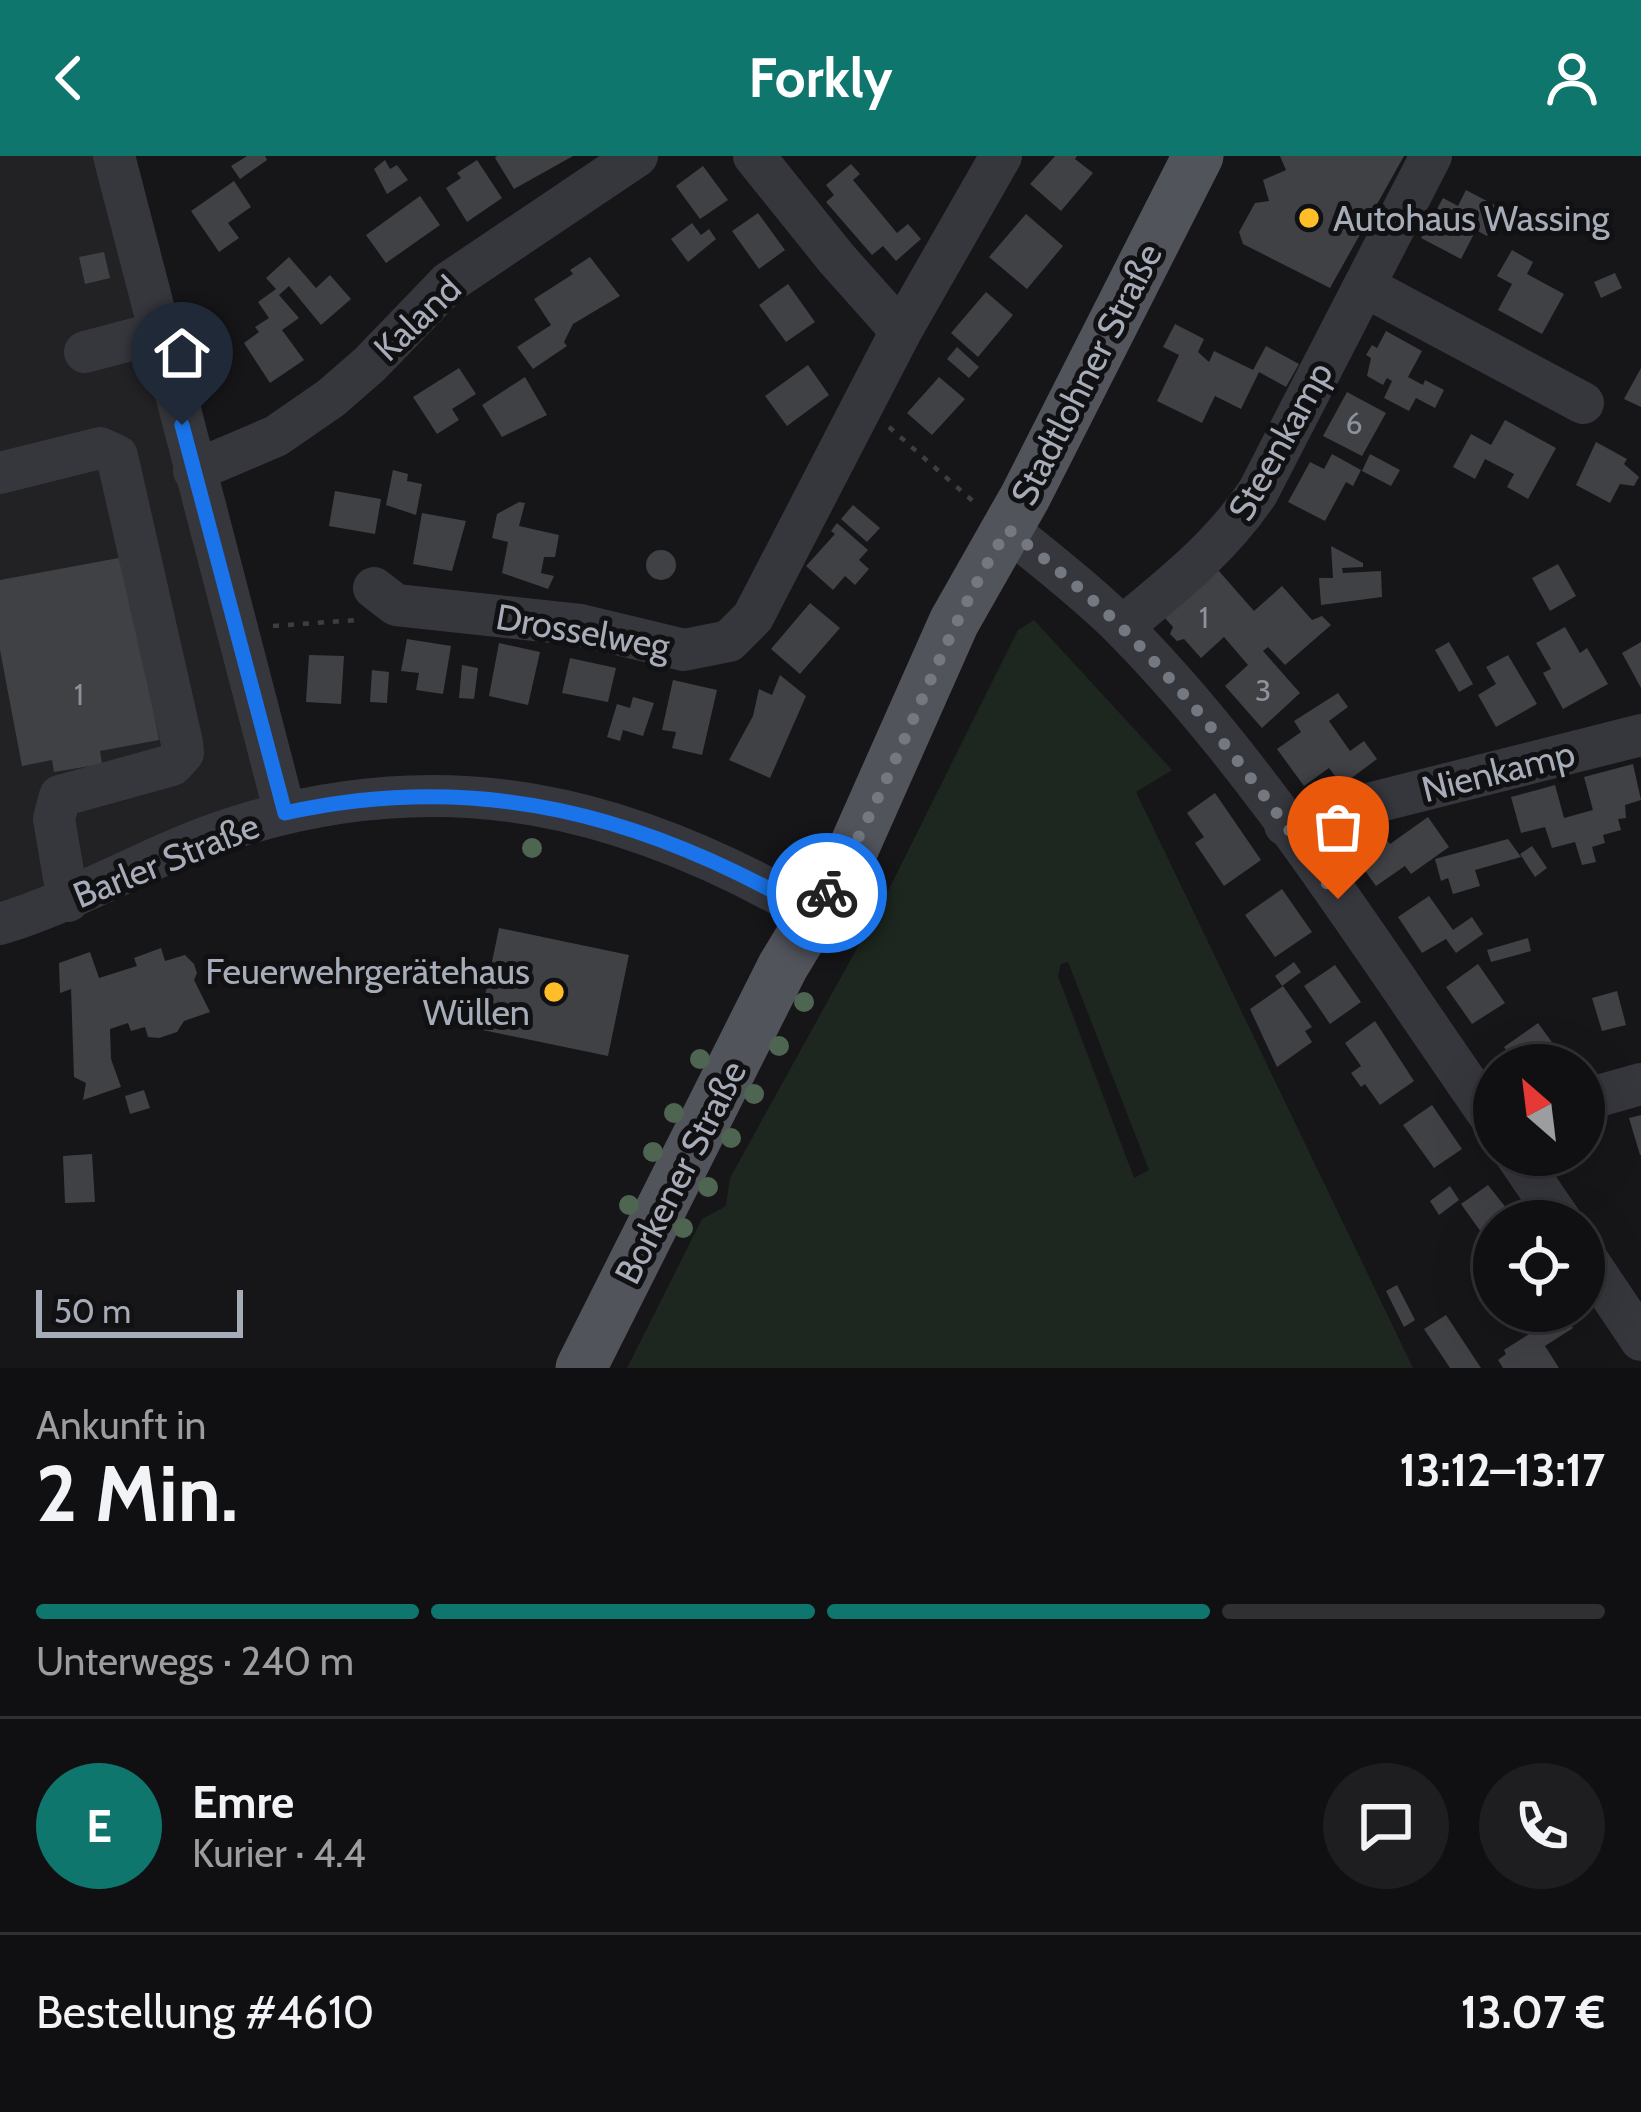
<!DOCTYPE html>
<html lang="de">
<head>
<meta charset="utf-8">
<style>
  :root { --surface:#101012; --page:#1e1e20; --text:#f1f3f6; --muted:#9c9d9f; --line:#303032; --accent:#0f766e }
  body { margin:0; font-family:Cabin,sans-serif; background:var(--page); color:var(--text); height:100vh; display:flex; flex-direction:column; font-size:45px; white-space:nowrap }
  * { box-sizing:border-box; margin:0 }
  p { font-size:39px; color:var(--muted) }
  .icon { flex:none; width:66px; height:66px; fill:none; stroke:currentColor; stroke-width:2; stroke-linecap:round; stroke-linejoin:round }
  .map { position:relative; height:1212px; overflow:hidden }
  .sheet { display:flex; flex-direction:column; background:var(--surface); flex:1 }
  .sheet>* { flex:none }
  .needle { width:78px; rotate:332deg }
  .tools { position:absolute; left:1473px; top:888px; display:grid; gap:24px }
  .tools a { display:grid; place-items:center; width:132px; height:132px; border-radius:50%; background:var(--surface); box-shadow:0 12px 48px #0002,0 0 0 3px var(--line); font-size:60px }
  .scale { position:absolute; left:36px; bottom:30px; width:207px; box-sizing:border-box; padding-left:12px; border:6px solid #a7acb9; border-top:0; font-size:33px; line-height:42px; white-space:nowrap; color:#a7acb9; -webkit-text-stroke:9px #111113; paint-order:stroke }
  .pin { position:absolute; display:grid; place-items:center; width:102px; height:102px; color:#fff; margin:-123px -51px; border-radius:50% 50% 50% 0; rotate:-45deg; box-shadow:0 0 12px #0007 }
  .pin .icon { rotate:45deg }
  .courier { position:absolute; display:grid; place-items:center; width:120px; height:120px; margin:-60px; border:9px solid #1a73e8; border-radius:50%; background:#fff; color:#222; box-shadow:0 3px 15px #0007 }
  .overview em { font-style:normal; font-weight:700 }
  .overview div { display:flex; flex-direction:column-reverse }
  .overview { display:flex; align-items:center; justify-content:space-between; height:204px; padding:0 36px }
  h1 { font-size:78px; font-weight:700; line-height:90px }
  .bar { display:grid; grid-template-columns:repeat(4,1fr); gap:18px 12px; align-content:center; height:144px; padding:0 36px }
  .bar i { height:15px; border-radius:9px; background:var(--line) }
  .bar .current { background:var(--accent) }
  .bar p { grid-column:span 4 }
  .line { display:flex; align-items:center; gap:30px; padding:0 36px; border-top:3px solid var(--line) }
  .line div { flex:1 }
  .round { display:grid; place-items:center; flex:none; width:126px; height:126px; border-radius:63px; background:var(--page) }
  header { display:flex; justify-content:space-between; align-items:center; height:156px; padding:0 36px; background:var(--accent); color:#fff; font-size:54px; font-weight:700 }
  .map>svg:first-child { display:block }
</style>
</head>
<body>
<header><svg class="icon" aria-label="back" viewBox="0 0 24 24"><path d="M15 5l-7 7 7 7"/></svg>Forkly<svg class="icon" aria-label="person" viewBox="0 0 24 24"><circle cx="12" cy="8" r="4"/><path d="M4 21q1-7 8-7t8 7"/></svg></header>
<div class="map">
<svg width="1641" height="1212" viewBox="0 0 1641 1212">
  <rect width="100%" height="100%" fill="#161618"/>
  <!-- built -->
  <path fill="#222225" d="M0,0H98L270,644L0,749Z"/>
  <!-- green -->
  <path fill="#1d261f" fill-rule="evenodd" d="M1034,464L1172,614L1136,636L1413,1212H627L702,1063L726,1050L730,1022L883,745L1018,474ZM1068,806L1149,1014L1134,1022L1058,820L1061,808Z"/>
  <!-- building -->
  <path fill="#404145" d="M247,0H265L267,4L240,23L231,10Z
    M497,0H573L514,33L495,2Z
    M1055,0H1077L1075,3L1093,17L1061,55L1030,28Z
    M1280,0H1404L1330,132L1243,88L1239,76L1255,47L1269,45L1263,24L1286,14Z
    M385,4L390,13L397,9L408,24L387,38L374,13Z
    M477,4L502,42L467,66L446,32L461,22L457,17Z
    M851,8L860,18L853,24L897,77L908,68L921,83L896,105L883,90L872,99L826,46L834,39L826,29Z
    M703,10L728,44L700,63L676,30Z
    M234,25L251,51L228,67L239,82L219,96L191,55Z
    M1466,34L1502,53L1487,80L1476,74L1461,103L1421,82L1443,42L1458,50Z
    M420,40L440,69L386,107L366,79Z
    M758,57L785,94L759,113L732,75Z
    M1026,58L1063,90L1027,133L989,101Z
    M692,67L701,79L709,73L716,83L688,106L671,83Z
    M1512,94L1533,106L1527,118L1564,138L1542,178L1498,154L1512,128L1497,120Z
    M104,96L110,122L85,128L79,101Z
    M289,101L316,132L330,119L351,143L321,169L289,130L279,139L299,162L282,174L304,204L270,227L244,187L259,176L255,171L269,162L258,146L276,133L266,122Z
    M590,101L620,140L573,168L564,186L567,190L533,213L517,191L551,169L534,143L573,118L570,114Z
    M1615,117L1622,132L1601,142L1594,126Z
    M788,128L815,166L786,186L759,149Z
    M986,136L1013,159L978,201L951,177Z
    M1175,168L1204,183L1198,196L1209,206L1214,195L1253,214L1266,190L1299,208L1286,231L1259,216L1241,253L1215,240L1202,267L1157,245L1179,199L1163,191Z
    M1386,175L1422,195L1408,221L1423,229L1425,224L1444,234L1435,252L1416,242L1409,255L1384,242L1392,225L1387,222L1383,229L1367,220L1371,202L1366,199L1372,189L1377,192Z
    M957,191L979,211L969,222L947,203Z
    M808,209L829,239L787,270L765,240Z
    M459,212L476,238L452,253L459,264L437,278L413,241Z
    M1641,212V251L1624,243Z
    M525,221L547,259L502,281L482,249Z
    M939,221L965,243L932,279L907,257Z
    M1347,236L1386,257L1362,300L1323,280Z
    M1505,264L1556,292L1528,343L1507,331L1514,318L1485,303L1475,323L1453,311L1471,278L1491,289Z
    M1596,286L1627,303L1624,308L1639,321L1634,330L1620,328L1610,347L1576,329Z
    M1332,298L1361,314L1353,330L1346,326L1325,365L1288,346L1310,306L1324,313Z
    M1370,298L1400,314L1391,330L1362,315Z
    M393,314L408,318L407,325L422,328L416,359L386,349Z
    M335,335L381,343L375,378L329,370Z
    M519,346L525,347L519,370L559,379L555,401H544L541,417L554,420L548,433L502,417L508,386L492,382L497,358Z
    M853,349L880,372L867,386L841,363Z
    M422,357L466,365L452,415L413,408Z
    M837,367L868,394L859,404L869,413L855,429L845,420L833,434L806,410L835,378L831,375Z
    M1331,390L1363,407V411L1342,412L1343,417L1381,415L1382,441L1321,449L1319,422H1333Z
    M646 409a15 15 0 1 1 30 0a15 15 0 1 1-30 0Z
    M124,401L159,584L100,595L102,608L54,616L52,604L22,610L0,494V424Z
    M1558,408L1576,440L1550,455L1532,422Z
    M1218,414L1254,455L1282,430L1312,464L1322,460L1331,469L1285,509L1268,491L1263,495L1300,537L1262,572L1225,530L1248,509L1224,481L1201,502L1184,483L1177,485L1170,478L1173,471L1164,461Z
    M810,447L840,472L800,518L771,493Z
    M1565,471L1580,497L1587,492L1608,528L1563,553L1543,517L1551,513L1536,487Z
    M407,483L451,490L443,538L416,534L419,517L401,515Z
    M1449,486L1473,528L1459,536L1435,494Z
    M1641,486V532L1622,497Z
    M499,487L540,496L528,549L489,540Z
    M309,499L344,500L341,548L306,546Z
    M1508,499L1537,548L1496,571L1478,539L1496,528L1486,511Z
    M570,502L616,512L608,546L562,537Z
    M462,509L478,512L474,543L459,542Z
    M372,514L389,516L387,547L370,546Z
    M780,519L806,540L770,622L729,604L753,560L759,533L772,539Z
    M673,524L717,534L702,599L672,592L676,576L662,574Z
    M1338,537L1348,551L1329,565L1350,595L1364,585L1377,603L1342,629L1329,612L1304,630L1277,593L1301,576L1294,565Z
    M633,541L654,547L643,580L623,574L620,585L607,581L617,548L630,552Z
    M1633,608L1641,644L1625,649L1626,662L1618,663L1621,674L1603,679L1605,687L1592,691L1596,706L1582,709L1575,686L1552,692L1545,671L1521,677L1511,641L1555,629L1564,662L1593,654L1584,621Z
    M1215,637L1261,704L1224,730L1195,687L1204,681L1187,657Z
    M1428,661L1449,691L1411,718L1405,710L1376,730L1351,695L1380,675L1390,688Z
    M1508,683L1521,701L1475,714L1480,730L1453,738L1448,722L1441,725L1435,703Z
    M1532,690L1547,712L1535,721L1520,698Z
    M1282,733L1312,776L1275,801L1245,759Z
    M1429,740L1453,774L1472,761L1483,778L1456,797L1446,783L1422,797L1398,761Z
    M499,772L629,799L608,900L478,873Z
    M1528,782L1531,795L1491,806L1487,794Z
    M161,792L165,805L185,799L194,808L197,817L194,824L210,856L184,865L177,876L159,882L148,881L145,871L131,875L128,867L110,873L111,903L121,931L83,944L86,927L74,921L71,833L60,837L59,807L90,796L99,822L137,810L134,802Z
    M1294,806L1301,816L1282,830L1275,820Z
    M1478,808L1505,847L1472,868L1446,831Z
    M1335,809L1361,846L1330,868L1304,830Z
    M1283,830L1312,871L1305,875L1312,886L1277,911L1250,853Z
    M1617,835L1626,869L1602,875L1592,842Z
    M1375,865L1414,925L1380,949L1365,928L1361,931L1351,917L1361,910L1345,887Z
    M1538,867L1562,900L1549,909H1517L1504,891Z
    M144,934L150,952L130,958L125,940Z
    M1432,949L1462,993L1434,1012L1403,969Z
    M1641,959V999H1640L1629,962Z
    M92,998L95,1046L65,1047L63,1000Z
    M1488,1029L1515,1063L1494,1065V1078L1486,1083L1461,1048Z
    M1450,1030L1459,1044L1439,1059L1430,1045Z
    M1397,1129L1415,1164L1404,1171L1386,1135Z
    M1527,1155H1562L1573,1172L1545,1190L1559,1212H1503L1498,1204L1506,1198L1504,1194L1534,1175L1523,1158Z
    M1446,1159L1481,1212H1450L1424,1173Z"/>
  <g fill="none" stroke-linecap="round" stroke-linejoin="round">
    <!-- path -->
    <path stroke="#3c3e44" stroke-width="4.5" stroke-dasharray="6 9" stroke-linecap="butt" d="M889,271L975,347
      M273,470L357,464"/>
    <!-- minor -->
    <path stroke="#36373d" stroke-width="42" d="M114,0L285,657
      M754,0L836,102L901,175
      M1364,130L1583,247
      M85,196L157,177
      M194,315L276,280L331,242L370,208L448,127L637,0
      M0,317L100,292L117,300L182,587L183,597L172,609L60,640L54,663L68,745
      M1008,373C1047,406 1090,438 1126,475C1264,615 1380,804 1494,966
      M374,432L396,449L580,469L684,494L729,485L753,461L901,175L1001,0
      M1122,471C1173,429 1221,391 1258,336L1431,0
      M1285,669L1641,579
      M0,768C82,743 155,696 236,671C448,605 627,649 814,758
      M1584,944L1641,928
      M1516,999L1561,1065
      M1584,1099L1641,1184"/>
    <!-- major -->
    <path stroke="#52545c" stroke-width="51" d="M581,1212L783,810L851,698L954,466L1025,341L1198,0"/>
  </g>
  <!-- trees -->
  <g fill="#4e6551">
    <circle cx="532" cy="692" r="10"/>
    <circle cx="804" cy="846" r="10"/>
    <circle cx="779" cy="890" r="10"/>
    <circle cx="700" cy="903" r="10"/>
    <circle cx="754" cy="938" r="10"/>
    <circle cx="674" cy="957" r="10"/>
    <circle cx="731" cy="982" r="10"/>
    <circle cx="653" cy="996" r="10"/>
    <circle cx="708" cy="1031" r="10"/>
    <circle cx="629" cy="1049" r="10"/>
    <circle cx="683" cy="1072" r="10"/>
  </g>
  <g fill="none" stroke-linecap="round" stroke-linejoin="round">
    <!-- done -->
    <path stroke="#747881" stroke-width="12" stroke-dasharray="0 21.6" d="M827,737C898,622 935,488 1008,373C1048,406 1090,439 1126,476C1206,557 1273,650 1338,743"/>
    <!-- route -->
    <path stroke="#1a73e8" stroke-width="15" d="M182,269L285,657C479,614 645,659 814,758L827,737"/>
  </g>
  <!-- markers -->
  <g fill="#ffbe27" stroke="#111113" stroke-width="4.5">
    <circle cx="1309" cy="62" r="12"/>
    <circle cx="554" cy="836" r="12"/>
  </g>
  <g text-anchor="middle" stroke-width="10" stroke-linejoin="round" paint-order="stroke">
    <!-- number labels -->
    <g font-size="30" fill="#8d919c">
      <text x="1354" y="278">6</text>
      <text x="1204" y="472">1</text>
      <text x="1263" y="545">3</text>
      <text x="79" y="549">1</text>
    </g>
    <!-- poi labels -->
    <g font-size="36" fill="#a7acb9" stroke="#111113" text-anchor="start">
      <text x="1333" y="75">Autohaus Wassing</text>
      <text x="530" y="828" text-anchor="end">Feuerwehrgerätehaus<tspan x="530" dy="41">Wüllen</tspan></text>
    </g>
    <!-- street labels -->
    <g font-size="36" fill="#a7acb9" stroke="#111113">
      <text transform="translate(417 162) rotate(-44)" y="13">Kaland</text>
      <text transform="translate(1086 218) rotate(-63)" y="13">Stadtlohner Straße</text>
      <text transform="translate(1280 285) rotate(-61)" y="13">Steenkamp</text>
      <text transform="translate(583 475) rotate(10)" y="13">Drosselweg</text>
      <text transform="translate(1498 615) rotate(-14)" y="13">Nienkamp</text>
      <text transform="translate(166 704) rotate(-22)" y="13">Barler Straße</text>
      <text transform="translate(680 1016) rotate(-63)" y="13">Borkener Straße</text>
    </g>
  </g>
</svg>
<div class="tools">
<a><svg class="needle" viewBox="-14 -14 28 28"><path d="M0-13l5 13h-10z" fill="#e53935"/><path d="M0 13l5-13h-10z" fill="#9c9d9f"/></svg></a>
<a><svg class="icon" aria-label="locate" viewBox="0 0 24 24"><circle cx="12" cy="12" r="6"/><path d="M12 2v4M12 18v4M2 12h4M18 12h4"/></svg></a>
</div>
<div class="scale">50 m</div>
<div class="pin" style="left:1338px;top:743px;background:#ea580c"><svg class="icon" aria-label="bag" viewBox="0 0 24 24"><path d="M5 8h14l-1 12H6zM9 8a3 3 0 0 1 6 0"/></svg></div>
<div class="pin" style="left:182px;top:269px;background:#1f2937"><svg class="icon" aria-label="home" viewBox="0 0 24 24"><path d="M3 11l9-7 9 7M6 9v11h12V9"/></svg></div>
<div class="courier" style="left:827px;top:737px"><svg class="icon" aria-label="bike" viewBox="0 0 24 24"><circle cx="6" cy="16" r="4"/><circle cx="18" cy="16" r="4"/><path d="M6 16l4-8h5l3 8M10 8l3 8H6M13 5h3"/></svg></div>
</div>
<section class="sheet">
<div class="overview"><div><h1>2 Min.</h1><p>Ankunft in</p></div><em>13:12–13:17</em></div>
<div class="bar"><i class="current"></i><i class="current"></i><i class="current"></i><i></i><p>Unterwegs · 240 m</p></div>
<div class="line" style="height:216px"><b class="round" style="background:var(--accent);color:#fff">E</b><div><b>Emre</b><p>Kurier · 4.4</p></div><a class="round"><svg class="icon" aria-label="chat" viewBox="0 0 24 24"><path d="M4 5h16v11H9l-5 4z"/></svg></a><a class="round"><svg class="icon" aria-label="phone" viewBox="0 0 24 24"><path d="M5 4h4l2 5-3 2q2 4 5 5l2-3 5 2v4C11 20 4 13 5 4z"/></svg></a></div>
<div class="line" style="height:156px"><div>Bestellung #4610</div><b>13.07 €</b></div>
</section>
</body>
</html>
